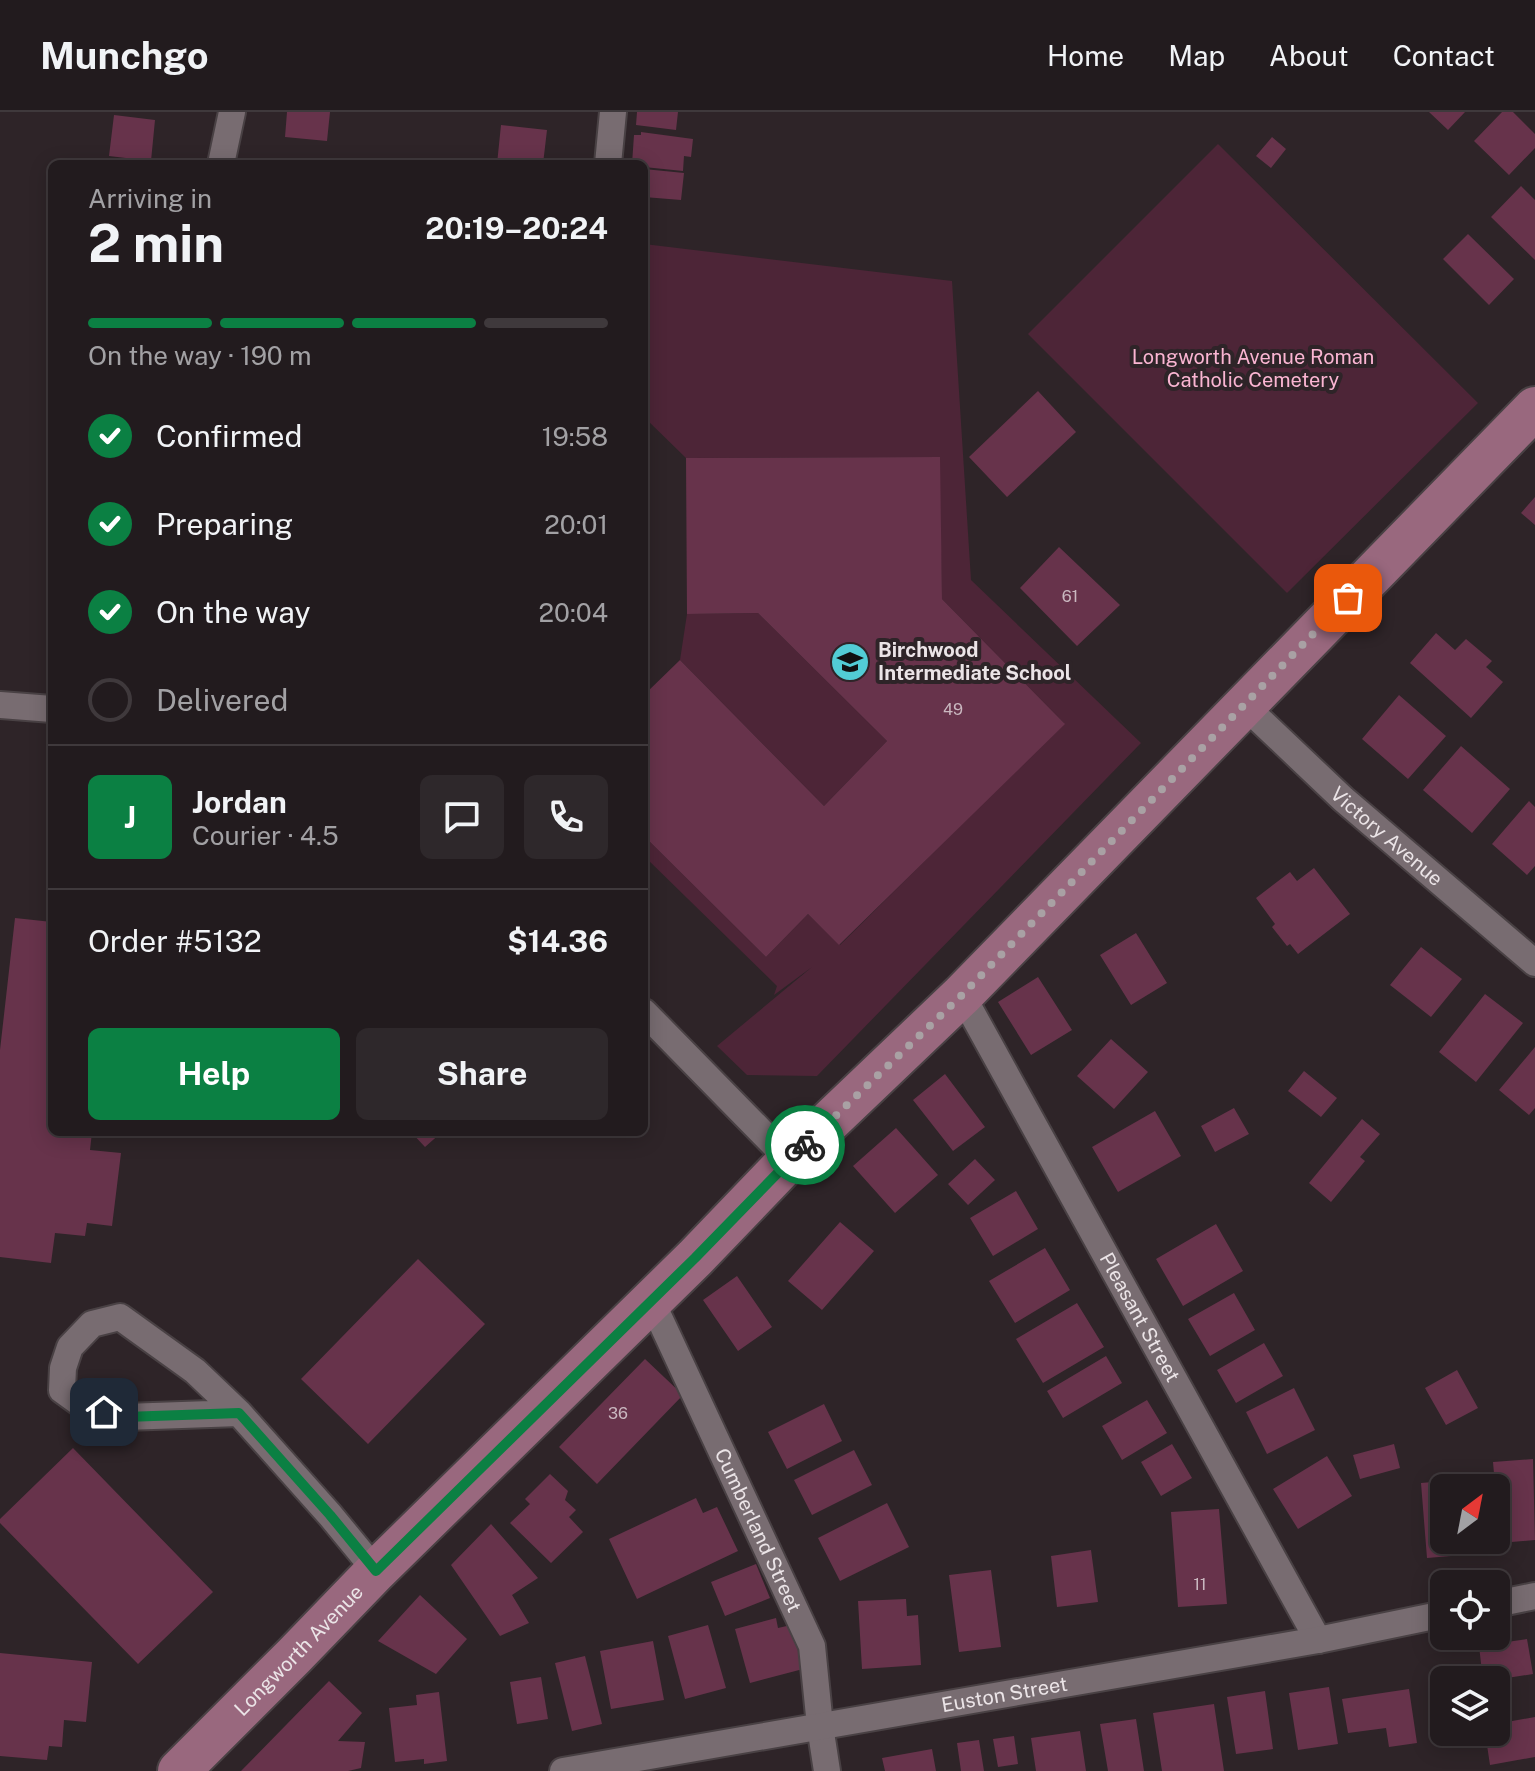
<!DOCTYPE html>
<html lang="en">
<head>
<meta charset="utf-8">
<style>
  :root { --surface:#221b1e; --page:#2e282b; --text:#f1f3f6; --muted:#a2a1a4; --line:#3f393c; --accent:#0b8043 }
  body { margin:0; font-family:"Public Sans",sans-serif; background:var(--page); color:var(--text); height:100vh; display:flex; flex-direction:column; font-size:30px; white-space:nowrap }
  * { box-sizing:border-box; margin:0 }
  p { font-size:26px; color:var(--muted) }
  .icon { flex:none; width:44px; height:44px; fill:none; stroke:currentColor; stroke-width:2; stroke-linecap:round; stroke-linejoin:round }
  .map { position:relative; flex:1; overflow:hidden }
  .details { position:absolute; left:48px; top:48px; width:600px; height:976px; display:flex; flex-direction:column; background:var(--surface); border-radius:12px; box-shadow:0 4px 20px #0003,0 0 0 2px var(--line) }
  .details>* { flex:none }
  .needle { width:52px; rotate:32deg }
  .controls { position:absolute; left:1430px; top:1362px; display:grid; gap:16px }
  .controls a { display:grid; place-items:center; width:80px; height:80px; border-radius:12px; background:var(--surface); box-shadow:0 4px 20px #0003,0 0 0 2px var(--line); font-size:40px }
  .pin { position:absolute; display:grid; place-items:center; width:68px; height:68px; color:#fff; margin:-34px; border-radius:16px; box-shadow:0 4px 12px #0006 }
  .courier { position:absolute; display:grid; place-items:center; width:80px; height:80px; margin:-40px; border:6px solid #0b8043; border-radius:50%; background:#fff; color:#222; box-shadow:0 2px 10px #0007 }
  .summary em { font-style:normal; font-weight:700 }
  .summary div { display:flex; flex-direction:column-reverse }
  .summary { display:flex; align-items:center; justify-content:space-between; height:136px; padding:0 40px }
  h1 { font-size:52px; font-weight:700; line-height:60px }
  .bar { display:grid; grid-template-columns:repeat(4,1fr); gap:12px 8px; align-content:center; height:96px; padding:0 40px }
  .bar i { height:10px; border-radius:6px; background:var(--line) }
  .bar .current { background:var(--accent) }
  .bar p { grid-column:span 4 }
  .line { display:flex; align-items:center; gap:20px; padding:0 40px; border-top:2px solid var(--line) }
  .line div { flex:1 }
  .round { display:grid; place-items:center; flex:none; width:84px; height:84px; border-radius:12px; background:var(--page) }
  ol { padding:0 40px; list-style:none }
  li { display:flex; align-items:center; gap:24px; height:88px }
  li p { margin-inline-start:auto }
  li .icon { padding:8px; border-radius:50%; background:var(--accent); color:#fff; stroke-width:4 }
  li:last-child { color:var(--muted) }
  li i { width:44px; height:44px; border:4px solid var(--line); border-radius:50% }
  .cta { display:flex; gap:16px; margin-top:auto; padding:16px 40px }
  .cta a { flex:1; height:92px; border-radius:12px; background:var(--accent); color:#fff; font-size:32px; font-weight:700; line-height:92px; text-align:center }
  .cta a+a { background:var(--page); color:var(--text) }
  header { display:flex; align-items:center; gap:48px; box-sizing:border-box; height:112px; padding:0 40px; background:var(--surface); border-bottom:2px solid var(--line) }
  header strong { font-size:38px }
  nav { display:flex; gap:44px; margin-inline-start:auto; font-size:28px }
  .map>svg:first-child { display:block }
</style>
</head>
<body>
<header>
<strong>Munchgo</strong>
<nav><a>Home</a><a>Map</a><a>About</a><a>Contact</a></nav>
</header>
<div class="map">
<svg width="1535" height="1659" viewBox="0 0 1535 1659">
  <rect width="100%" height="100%" fill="#2e2428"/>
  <!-- green -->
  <path fill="#4d2537" d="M1218,32L1478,291L1287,481L1028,222Z
    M644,132L952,169L971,468L1141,631L817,964L747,963L717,934L812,855L774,883L777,874L644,744V724L766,845L808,802L840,833L1064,611L942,487L939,345L686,346L644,305Z
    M758,501L887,629L824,694L680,548L687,502Z"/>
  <!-- building -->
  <path fill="#67334b" d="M287,0H330L327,29L285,25Z
    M637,0H678L676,18L636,13Z
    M1429,0H1465L1448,18Z
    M1502,0H1513L1535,22V36L1509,63L1474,29Z
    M114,3L155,8L151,49L109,44Z
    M501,13L547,18L543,52H497Z
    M641,20L693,27L691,45L684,44L683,59L644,55V52H632L634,23H641Z
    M1272,25L1286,37L1271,56L1256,44Z
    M644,57L684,61L681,88L644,85Z
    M1521,74L1535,88V148L1491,105Z
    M1468,122L1514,167L1489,193L1443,147Z
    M1038,279L1076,320L1007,385L969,345Z
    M940,345L942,487L1065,612L839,833L808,802L766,845L644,724V660L648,655L644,651V583L680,548L824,694L887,629L758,501L687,502L686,346Z
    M1535,385V413L1521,401Z
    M1059,435L1120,493L1077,534L1020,476Z
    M1436,521L1455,538L1466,527L1492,549L1486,555L1503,570L1471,606L1410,551Z
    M1399,583L1446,624L1408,667L1362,627Z
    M1461,634L1510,677L1472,721L1423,678Z
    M1529,689L1535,695V754L1527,763L1492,732Z
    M1314,756L1350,802L1298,842L1290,832L1287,834L1272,815L1275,812L1256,786L1290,760L1297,769Z
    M15,806L52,810V1020H92L90,1038L121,1041L112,1114L87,1111L85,1124L55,1121L51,1151L0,1145V938Z
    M1136,821L1167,871L1131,893L1100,843Z
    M1421,835L1462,867L1431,905L1390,873Z
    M1038,865L1072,918L1031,943L998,890Z
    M1485,882L1523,911L1476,970L1439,940Z
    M1111,927L1148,960L1114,997L1077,964Z
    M1535,935V996L1529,1003L1499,978Z
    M1304,959L1337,986L1321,1005L1288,979Z
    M945,962L985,1015L953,1039L913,988Z
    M1234,996L1249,1022L1215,1040L1201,1014Z
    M1155,999L1181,1044L1118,1080L1092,1035Z
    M1362,1007L1380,1022L1360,1045L1365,1049L1331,1090L1309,1071Z
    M896,1016L938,1063L895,1101L853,1054Z
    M411,1020H442L425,1035Z
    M975,1047L995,1068L968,1093L948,1072Z
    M1016,1079L1038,1117L993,1144L970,1106Z
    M840,1110L874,1139L822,1198L788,1169Z
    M1216,1112L1243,1159L1183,1194L1156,1147Z
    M1045,1136L1070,1178L1015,1211L989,1169Z
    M418,1147L485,1212L368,1332L301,1267Z
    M737,1164L772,1215L738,1239L703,1188Z
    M1234,1181L1255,1218L1210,1244L1188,1207Z
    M1077,1191L1104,1235L1043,1271L1016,1227Z
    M1264,1231L1283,1264L1236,1291L1217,1258Z
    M1106,1244L1122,1271L1063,1306L1047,1279Z
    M645,1247L683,1283L597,1372L559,1335Z
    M1457,1258L1478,1296L1446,1313L1425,1276Z
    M1294,1276L1315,1318L1267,1342L1246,1300Z
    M1147,1288L1167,1321L1122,1348L1102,1314Z
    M824,1292L842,1329L787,1357L768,1320Z
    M1172,1332L1192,1366L1161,1384L1141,1350Z
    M1394,1332L1400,1356L1360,1367L1353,1343Z
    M73,1336L213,1480L138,1552L0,1411V1407Z
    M854,1338L872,1373L812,1403L794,1368Z
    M1327,1344L1352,1384L1298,1417L1273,1377Z
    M1533,1347L1535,1428L1500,1431L1493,1350Z
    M550,1362L568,1379L565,1388L576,1398L569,1405L583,1420L551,1451L510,1411L530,1392L525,1387Z
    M1456,1368L1457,1376H1444V1428H1461L1463,1443L1427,1446L1421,1371Z
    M696,1386L703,1401L717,1395L738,1439L637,1487L609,1427Z
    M887,1391L909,1435L840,1469L818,1426Z
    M1219,1397L1227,1492L1178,1495L1171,1400Z
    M491,1412L538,1466L512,1483L529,1511L500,1524L451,1453Z
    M1091,1438L1098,1490L1057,1495L1051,1444Z
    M756,1452L770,1486L725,1504L711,1470Z
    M991,1458L1001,1535L959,1540L949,1463Z
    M420,1483L467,1527L436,1562L378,1529Z
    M906,1487L907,1504L918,1503L921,1553L862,1557L858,1489Z
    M776,1506L778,1516L791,1513L803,1557L750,1571L735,1517Z
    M708,1513L726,1576L685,1587L668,1524Z
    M1527,1527L1533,1562L1507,1566L1510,1588L1496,1590V1568H1483L1479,1534Z
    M653,1529L664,1588L611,1597L600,1539Z
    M0,1541L92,1550L86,1610L64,1608L62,1635L49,1634L47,1648L0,1644Z
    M585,1544L602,1612L572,1619L555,1551Z
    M541,1565L548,1607L517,1612L510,1570Z
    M329,1569L362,1601L338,1629L365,1630L361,1656L348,1659H241Z
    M1329,1575L1338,1632L1298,1638L1289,1581Z
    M1409,1577L1417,1631L1389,1635L1386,1616L1348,1621L1342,1587Z
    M1265,1579L1273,1637L1236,1642L1227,1585Z
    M439,1580L447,1649L424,1652V1647L395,1650L389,1596L417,1593L416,1583Z
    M1214,1592L1224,1659H1162L1153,1601Z
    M1535,1605V1645L1490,1653L1485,1620H1496V1612Z
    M1136,1607L1144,1659H1108L1100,1612Z
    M1080,1619L1086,1659H1036L1031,1626Z
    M1014,1624L1018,1652L998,1655L993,1627Z
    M979,1628L984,1659H961L957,1631Z
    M932,1637L936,1659H885L882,1646Z"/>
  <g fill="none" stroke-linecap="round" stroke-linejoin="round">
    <defs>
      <g id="minor">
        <path d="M221,52L232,0"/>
        <path d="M608,52L613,0"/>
        <path d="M0,593L52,597"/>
        <path id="s1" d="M1244,593L1343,687L1535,851"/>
        <path id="s2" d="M962,883L1318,1528"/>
        <path d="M644,900L789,1048"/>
        <path id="s3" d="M651,1188L812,1534L820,1614L827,1659"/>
        <path d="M239,1301L125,1305L84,1294L62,1278L63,1256L70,1235L92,1212L120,1205L195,1259L239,1301L330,1403L376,1459"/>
        <path d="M1496,1492L1535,1484"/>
        <path id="s4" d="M563,1659L1318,1528L1444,1502"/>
      </g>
      <g id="primary">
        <path id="s5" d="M179,1659L294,1544L376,1459L695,1146L789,1048L962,883L1535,296"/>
      </g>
    </defs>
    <!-- minor casing -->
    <use href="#minor" stroke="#494144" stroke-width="30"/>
    <!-- primary casing -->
    <use href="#primary" stroke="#494144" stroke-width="46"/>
    <!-- minor -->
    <use href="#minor" stroke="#786c71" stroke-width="26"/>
    <!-- primary -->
    <use href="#primary" stroke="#99687e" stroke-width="42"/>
  </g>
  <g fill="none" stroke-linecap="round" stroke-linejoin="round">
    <!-- done -->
    <path stroke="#a9a1a4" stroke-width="8" stroke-dasharray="0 14.4" d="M805,1033L962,883L1348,486"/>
    <!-- route -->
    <path stroke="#0b8043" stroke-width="10" d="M104,1300L125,1305L239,1301L330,1403L376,1459L695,1146L805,1033"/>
  </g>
  <!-- icons -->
  <defs>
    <symbol id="school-disc" viewBox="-11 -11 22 22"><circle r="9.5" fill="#52ccd5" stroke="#2e2428"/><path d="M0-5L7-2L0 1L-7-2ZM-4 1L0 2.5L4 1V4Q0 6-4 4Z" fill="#111"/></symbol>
  </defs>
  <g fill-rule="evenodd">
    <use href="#school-disc" x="828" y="528" width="44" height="44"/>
  </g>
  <g text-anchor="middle" stroke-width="8" stroke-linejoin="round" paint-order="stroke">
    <!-- number labels -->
    <g font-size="16" fill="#cab8c0">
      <text x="1070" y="490">61</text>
      <text x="953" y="603">49</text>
      <text x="618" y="1307">36</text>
      <text x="1200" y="1478">11</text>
    </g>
    <!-- park labels -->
    <g font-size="20" fill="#fab5d2" stroke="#2e2428">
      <text x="1253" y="252">Longworth Avenue Roman<tspan x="1253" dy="23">Catholic Cemetery</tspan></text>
    </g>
    <!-- poi labels -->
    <g font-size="20" font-weight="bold" fill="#ebe4e7" stroke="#2e2428" text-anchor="start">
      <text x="878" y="545">Birchwood<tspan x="878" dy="23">Intermediate School</tspan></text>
    </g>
    <!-- street labels -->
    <g font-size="20" fill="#ebe4e7" stroke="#2e2428">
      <text dy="7" stroke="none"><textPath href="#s1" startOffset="194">Victory Avenue</textPath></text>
      <text dy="7" stroke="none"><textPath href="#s2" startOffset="368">Pleasant Street</textPath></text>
      <text dy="7" stroke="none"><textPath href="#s3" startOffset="254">Cumberland Street</textPath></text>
      <text dy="7" stroke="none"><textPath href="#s5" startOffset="170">Longworth Avenue</textPath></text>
      <text dy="7" stroke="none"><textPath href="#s4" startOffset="448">Euston Street</textPath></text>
    </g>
  </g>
</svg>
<div class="controls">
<a><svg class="needle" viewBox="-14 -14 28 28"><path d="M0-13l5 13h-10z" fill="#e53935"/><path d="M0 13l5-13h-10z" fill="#a2a1a4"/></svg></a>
<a><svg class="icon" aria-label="locate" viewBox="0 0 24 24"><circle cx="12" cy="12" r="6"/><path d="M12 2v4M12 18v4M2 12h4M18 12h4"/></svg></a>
<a><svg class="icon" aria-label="layers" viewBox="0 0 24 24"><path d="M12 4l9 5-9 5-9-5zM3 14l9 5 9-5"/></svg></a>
</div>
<div class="pin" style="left:1348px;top:486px;background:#ea580c"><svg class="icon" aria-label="bag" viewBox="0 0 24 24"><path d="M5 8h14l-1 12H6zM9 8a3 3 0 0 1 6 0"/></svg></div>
<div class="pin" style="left:104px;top:1300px;background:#1f2937"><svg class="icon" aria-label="home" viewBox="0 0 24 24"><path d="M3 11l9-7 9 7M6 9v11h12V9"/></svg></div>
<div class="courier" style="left:805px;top:1033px"><svg class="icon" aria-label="bike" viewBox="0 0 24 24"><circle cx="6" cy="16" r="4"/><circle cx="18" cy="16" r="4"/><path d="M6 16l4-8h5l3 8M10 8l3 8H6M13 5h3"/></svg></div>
<section class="details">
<div class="summary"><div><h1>2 min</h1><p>Arriving in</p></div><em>20:19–20:24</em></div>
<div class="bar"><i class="current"></i><i class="current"></i><i class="current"></i><i></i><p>On the way · 190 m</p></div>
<ol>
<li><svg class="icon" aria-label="check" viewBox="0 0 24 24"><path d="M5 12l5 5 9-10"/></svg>Confirmed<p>19:58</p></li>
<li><svg class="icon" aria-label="check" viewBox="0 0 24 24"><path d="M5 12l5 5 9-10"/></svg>Preparing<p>20:01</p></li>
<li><svg class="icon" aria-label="check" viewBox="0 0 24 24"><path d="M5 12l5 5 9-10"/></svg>On the way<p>20:04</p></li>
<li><i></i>Delivered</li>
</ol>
<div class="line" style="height:144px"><b class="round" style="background:var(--accent);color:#fff">J</b><div><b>Jordan</b><p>Courier · 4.5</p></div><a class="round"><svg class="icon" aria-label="chat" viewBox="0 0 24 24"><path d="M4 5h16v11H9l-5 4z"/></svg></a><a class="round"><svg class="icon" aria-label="phone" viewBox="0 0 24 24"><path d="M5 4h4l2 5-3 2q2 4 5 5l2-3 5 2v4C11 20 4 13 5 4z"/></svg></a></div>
<div class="line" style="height:104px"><div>Order #5132</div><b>$14.36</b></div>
<div class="cta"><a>Help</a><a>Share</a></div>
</section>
</div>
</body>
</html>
